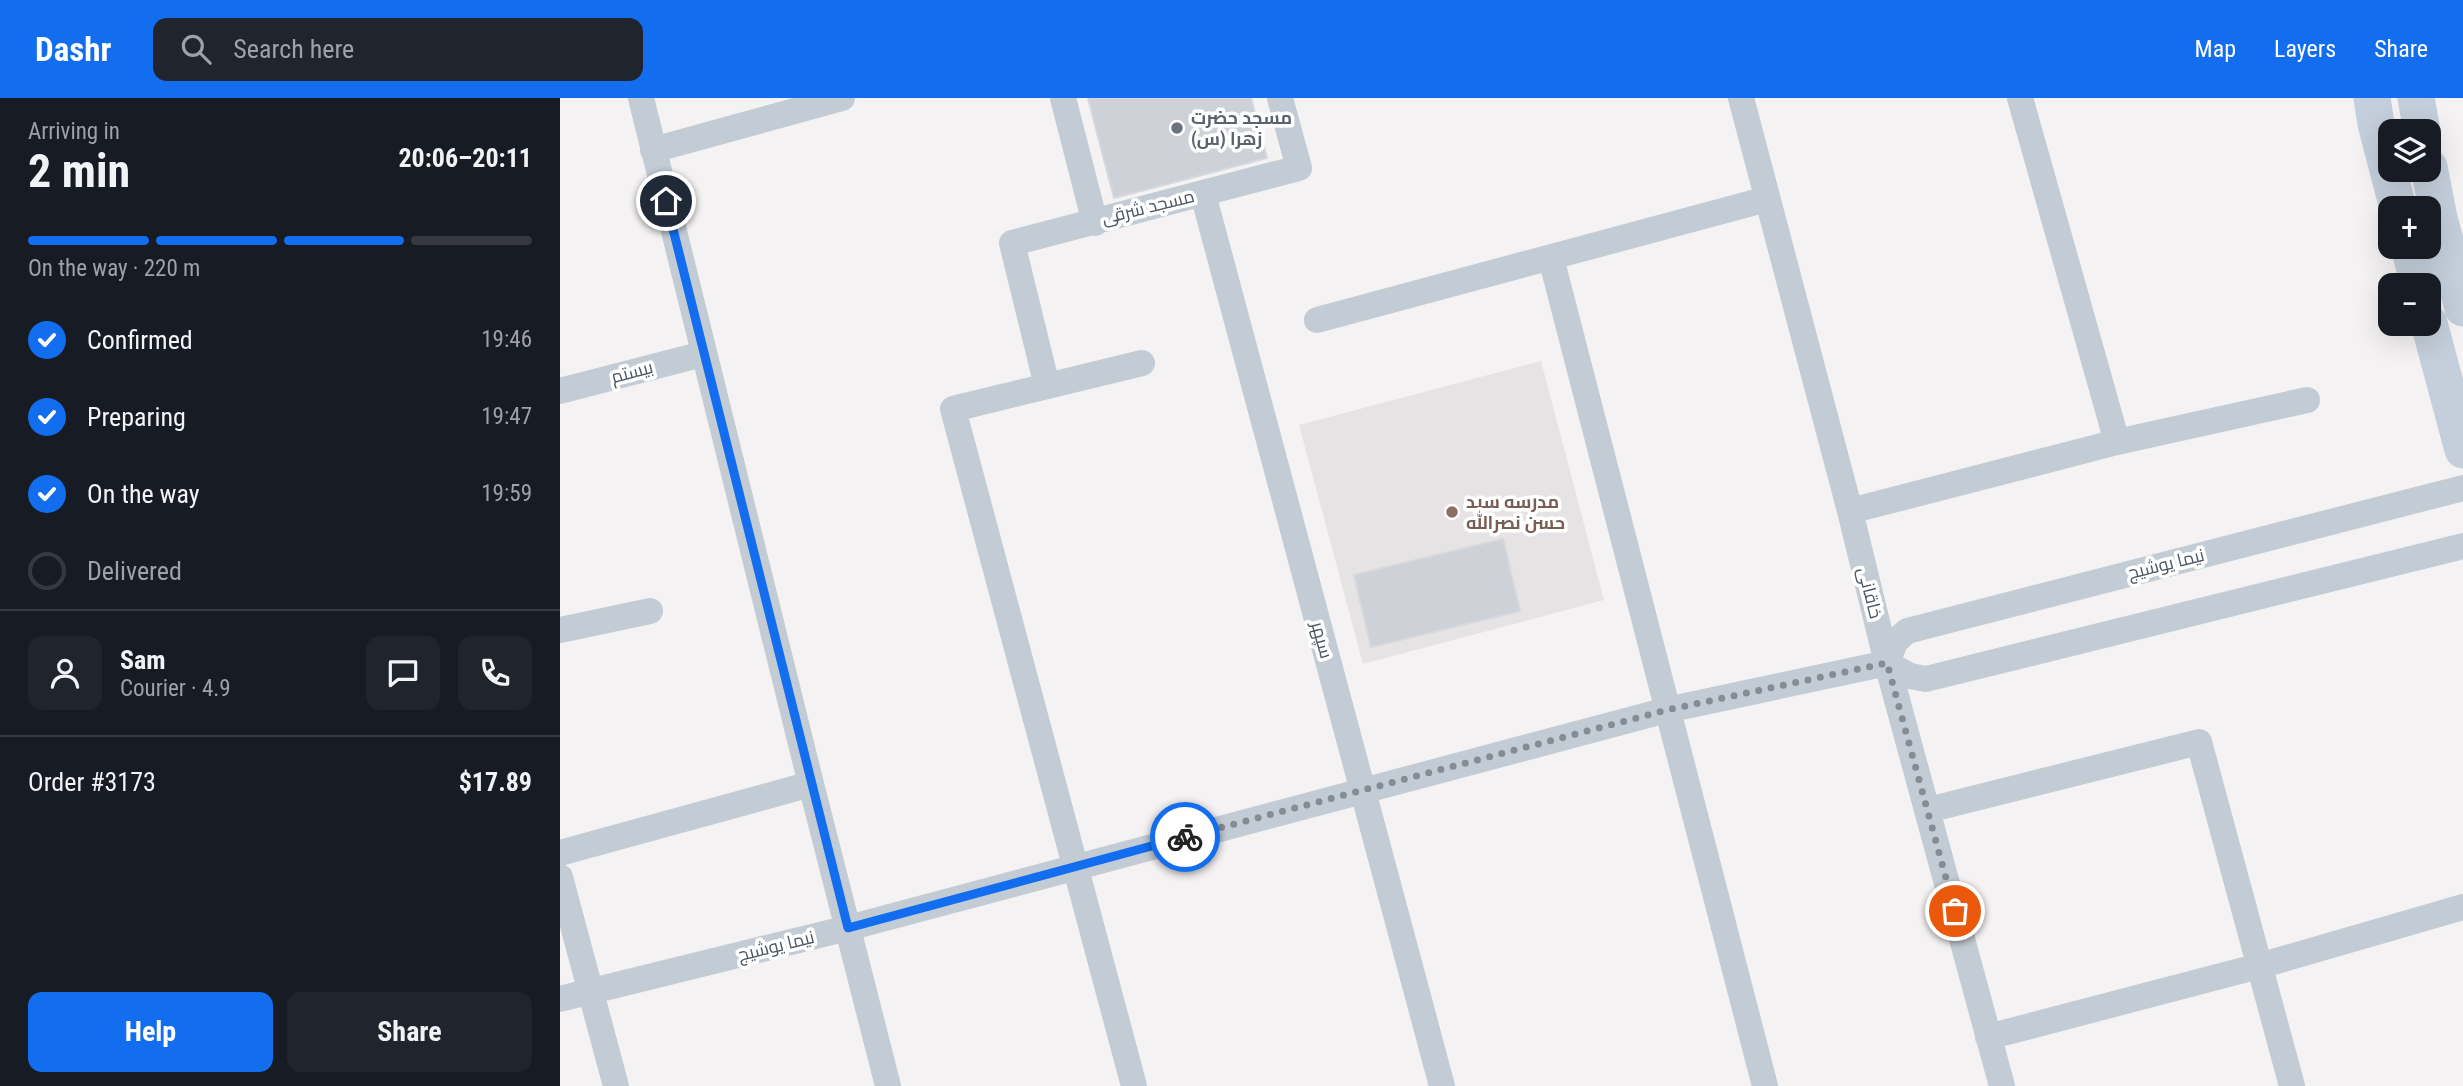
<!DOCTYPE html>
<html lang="en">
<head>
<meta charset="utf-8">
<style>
  :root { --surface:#171b24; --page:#20242c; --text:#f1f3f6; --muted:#9ea1a6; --line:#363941; --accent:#126eef }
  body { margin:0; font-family:"Roboto Condensed",Cairo,sans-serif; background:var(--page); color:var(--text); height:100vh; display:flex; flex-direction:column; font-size:26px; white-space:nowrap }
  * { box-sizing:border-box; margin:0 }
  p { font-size:23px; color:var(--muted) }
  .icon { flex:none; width:38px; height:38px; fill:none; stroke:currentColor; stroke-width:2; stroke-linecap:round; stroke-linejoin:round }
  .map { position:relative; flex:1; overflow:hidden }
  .side { display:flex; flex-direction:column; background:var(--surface); width:560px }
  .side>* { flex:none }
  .buttons { position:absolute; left:1818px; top:21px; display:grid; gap:14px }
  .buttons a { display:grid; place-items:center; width:63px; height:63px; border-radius:14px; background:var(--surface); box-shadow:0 7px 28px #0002; font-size:35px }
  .pin { position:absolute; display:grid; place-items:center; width:60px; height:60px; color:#fff; margin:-30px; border:4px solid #fff; border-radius:50%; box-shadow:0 2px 7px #0007 }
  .courier { position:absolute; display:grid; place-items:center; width:70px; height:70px; margin:-35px; border:5px solid #126eef; border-radius:50%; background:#fff; color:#222; box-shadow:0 2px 9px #0007 }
  .head em { font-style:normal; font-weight:700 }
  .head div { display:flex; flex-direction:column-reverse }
  .head { display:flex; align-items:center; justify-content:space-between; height:119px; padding:0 28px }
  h1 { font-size:46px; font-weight:700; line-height:52px }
  .bar { display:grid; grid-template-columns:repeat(4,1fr); gap:10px 7px; align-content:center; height:84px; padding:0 28px }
  .bar i { height:9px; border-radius:5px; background:var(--line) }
  .bar .on { background:var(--accent) }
  .bar p { grid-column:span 4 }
  .line { display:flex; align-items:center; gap:18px; padding:0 28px; border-top:2px solid var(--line) }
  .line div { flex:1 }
  .round { display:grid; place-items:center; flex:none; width:74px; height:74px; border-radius:14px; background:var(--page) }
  ol { padding:0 28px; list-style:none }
  li { display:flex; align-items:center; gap:21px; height:77px }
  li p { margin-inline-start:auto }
  li .icon { padding:7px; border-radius:50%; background:var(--accent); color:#fff; stroke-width:4 }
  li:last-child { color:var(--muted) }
  li i { width:38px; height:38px; border:4px solid var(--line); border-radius:50% }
  .button { display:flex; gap:14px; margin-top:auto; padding:14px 28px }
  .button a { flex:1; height:80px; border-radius:14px; background:var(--accent); color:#fff; font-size:28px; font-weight:700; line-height:80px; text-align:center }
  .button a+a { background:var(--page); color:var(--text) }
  header { display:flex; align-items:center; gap:42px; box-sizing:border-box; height:98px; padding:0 35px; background:var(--accent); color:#fff }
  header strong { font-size:33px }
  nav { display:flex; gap:38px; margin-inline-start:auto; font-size:24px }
  .search { width:490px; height:63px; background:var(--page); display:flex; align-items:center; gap:18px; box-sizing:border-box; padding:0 24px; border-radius:14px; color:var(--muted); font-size:26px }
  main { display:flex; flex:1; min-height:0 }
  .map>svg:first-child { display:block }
</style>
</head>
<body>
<header>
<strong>Dashr</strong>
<div class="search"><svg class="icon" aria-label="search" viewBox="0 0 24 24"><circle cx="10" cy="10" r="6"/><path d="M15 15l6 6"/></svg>Search here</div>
<nav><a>Map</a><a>Layers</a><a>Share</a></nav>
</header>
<main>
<section class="side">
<div class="head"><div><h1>2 min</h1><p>Arriving in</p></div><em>20:06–20:11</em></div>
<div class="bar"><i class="on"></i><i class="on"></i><i class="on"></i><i></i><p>On the way · 220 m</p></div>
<ol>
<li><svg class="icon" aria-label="check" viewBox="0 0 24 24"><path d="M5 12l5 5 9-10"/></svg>Confirmed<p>19:46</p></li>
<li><svg class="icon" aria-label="check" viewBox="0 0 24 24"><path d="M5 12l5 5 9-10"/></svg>Preparing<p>19:47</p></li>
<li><svg class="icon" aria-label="check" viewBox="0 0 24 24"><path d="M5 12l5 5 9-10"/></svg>On the way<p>19:59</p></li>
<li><i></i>Delivered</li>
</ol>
<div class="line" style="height:126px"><a class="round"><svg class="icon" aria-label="person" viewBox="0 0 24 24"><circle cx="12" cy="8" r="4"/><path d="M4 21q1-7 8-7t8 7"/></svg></a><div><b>Sam</b><p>Courier · 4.9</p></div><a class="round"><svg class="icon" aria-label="chat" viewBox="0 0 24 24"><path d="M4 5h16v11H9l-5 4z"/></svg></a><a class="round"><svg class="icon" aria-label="phone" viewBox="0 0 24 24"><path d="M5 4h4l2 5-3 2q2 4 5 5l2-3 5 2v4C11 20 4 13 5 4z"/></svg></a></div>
<div class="line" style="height:91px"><div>Order #3173</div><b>$17.89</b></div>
<div class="button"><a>Help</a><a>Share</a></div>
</section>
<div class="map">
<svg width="1903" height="988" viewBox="0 0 1903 988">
  <rect width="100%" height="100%" fill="#f4f2f2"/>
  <!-- education -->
  <path fill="#e5e3e4" d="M981,263L1044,502L803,566L739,327Z"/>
  <!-- building -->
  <path fill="#ced1d7" stroke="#d6d8de" stroke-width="2" d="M528,0H691L707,60L554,100Z
    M943,441L960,513L811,549L794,477Z"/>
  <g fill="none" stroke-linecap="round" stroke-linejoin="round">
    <!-- minor -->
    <path stroke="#c3ccd4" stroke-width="26" d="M81,0L251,686L328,988
      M503,0L535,125
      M1181,0L1290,413L1327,565L1442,988
      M1460,0L1557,344
      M93,52L282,0
      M643,96L882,988
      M991,160L1205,988
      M757,222L1207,101
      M487,288L452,145L739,70L720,0
      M0,293L143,256
      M1290,413L1557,344L1747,302
      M0,532L90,513
      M1327,565L1335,544L1347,533L1903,390
      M1368,712L1639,644L1732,988
      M0,755L251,686
      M0,779L56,988
      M0,901L288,830L1107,612L1327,565L1350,578L1366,581L1903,448
      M1428,939L1699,868L1903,809
      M574,988L393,311L582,265"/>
    <!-- secondary -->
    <path stroke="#c4cfdb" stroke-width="37" d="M1812,0L1816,26L1838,110
      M1856,0L1862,33
      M1869,69L1879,120L1903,210
      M1849,149L1859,187
      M1869,225L1903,352"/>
  </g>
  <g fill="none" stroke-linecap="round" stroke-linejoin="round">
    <!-- done -->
    <path stroke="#858c94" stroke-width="7" stroke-dasharray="0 12.6" d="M625,739L1107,612L1327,565L1395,813"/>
    <!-- route -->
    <path stroke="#126eef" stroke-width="9" d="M106,103L288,830L625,739"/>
  </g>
  <!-- markers -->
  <circle fill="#6b7280" stroke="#fff" stroke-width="2.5" cx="617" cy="30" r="7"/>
  <circle fill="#8d6e63" stroke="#fff" stroke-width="2.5" cx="892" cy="414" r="7"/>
  <g text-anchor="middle" stroke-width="7" stroke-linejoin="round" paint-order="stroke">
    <!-- worship labels -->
    <g font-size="18" font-weight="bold" fill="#5b616d" stroke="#fff" text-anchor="start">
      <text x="631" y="26">مسجد حضرت<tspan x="631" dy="21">زهرا (س)</tspan></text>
    </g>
    <!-- street labels -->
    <g font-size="18" fill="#495561" stroke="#fff">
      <text transform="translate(588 109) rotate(-14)" y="6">مسجد شرقی</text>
      <text transform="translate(72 274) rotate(-15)" y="6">بیستم</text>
      <text transform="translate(1606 466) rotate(-14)" y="6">نیما یوشیج</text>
      <text transform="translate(1310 495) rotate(76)" y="6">خاقانی</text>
      <text transform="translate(762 542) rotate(75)" y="6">سپهر</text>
      <text transform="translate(216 848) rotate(-14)" y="6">نیما یوشیج</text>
    </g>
    <!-- education labels -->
    <g font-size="18" font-weight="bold" fill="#785e54" stroke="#fff" text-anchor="start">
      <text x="906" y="410">مدرسه سید<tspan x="906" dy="21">حسن نصرالله</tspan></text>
    </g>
  </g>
</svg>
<div class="buttons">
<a><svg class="icon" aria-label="layers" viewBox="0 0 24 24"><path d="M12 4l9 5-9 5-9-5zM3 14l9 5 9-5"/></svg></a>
<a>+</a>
<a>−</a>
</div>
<div class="pin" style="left:1395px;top:813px;background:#ea580c"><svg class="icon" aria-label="bag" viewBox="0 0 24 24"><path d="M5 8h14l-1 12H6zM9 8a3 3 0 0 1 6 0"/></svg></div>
<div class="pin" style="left:106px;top:103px;background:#1f2937"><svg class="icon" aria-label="home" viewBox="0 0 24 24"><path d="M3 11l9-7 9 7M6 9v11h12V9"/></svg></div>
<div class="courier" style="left:625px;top:739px"><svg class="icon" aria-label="bike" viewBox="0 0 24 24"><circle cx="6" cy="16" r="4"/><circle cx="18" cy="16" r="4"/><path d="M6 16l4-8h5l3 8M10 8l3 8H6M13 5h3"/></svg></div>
</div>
</main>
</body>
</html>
